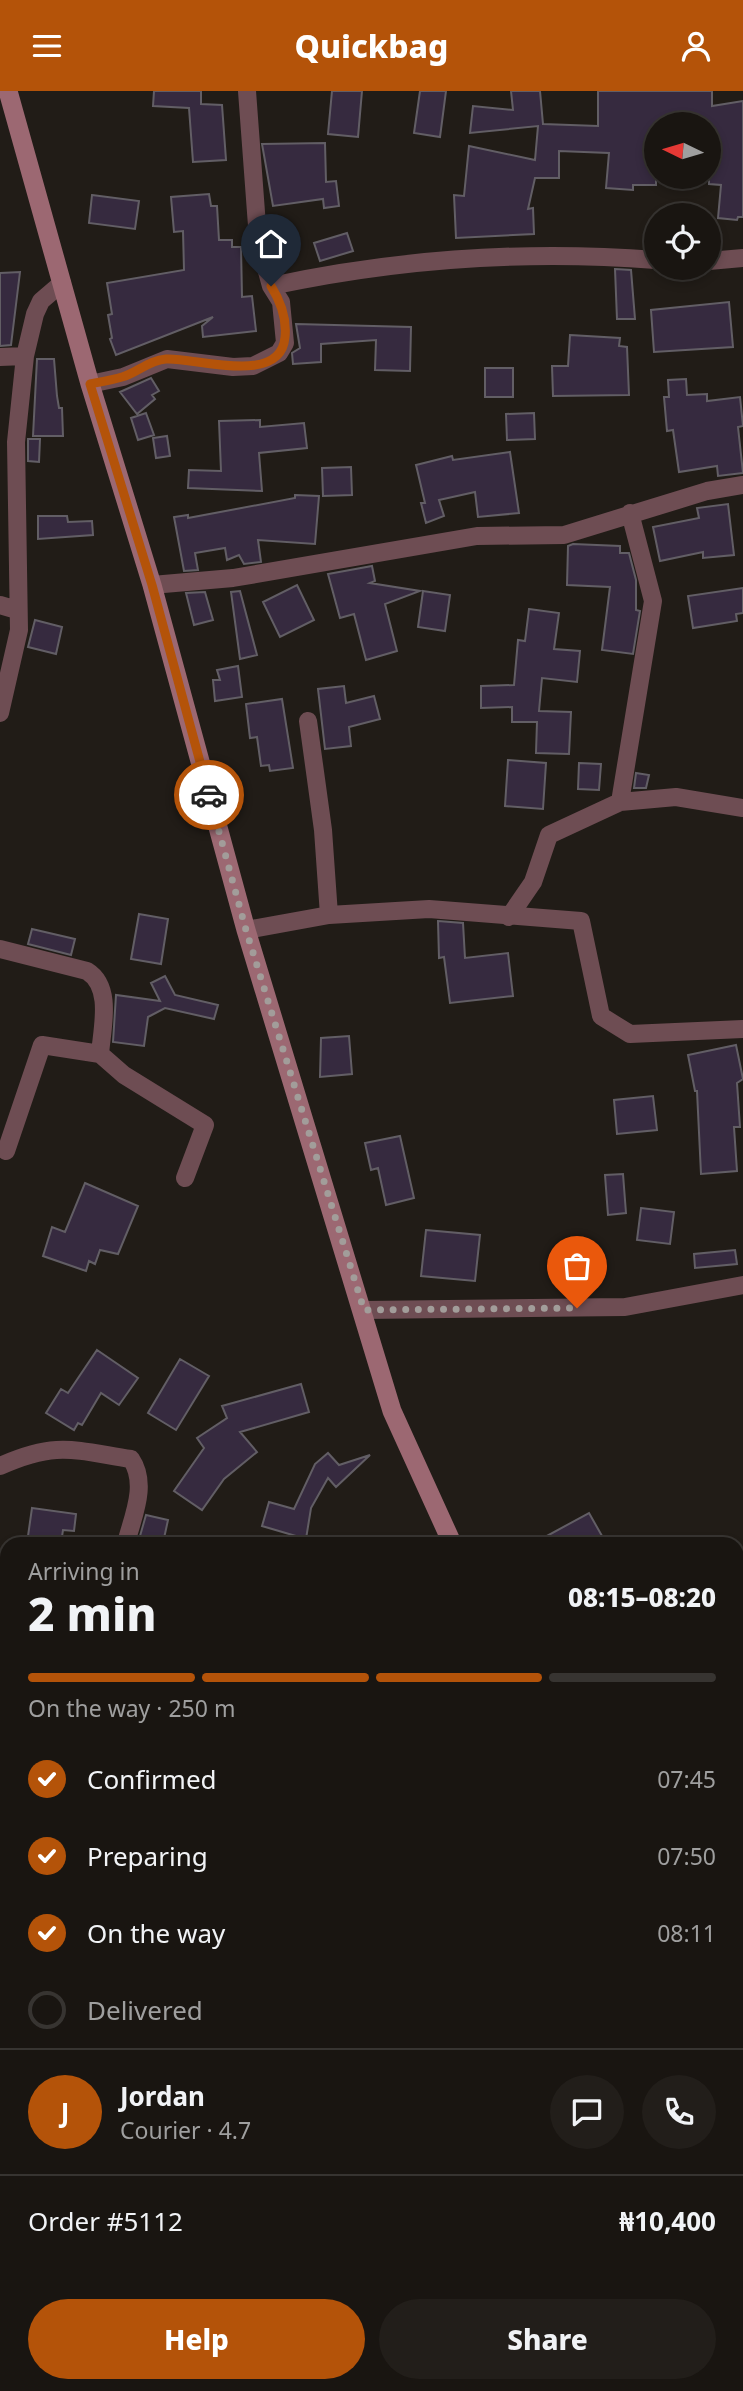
<!DOCTYPE html>
<html lang="en">
<head>
<meta charset="utf-8">
<style>
  :root { --surface:#191511; --page:#221e1a; --text:#f1f3f6; --muted:#9f9f9f; --line:#373431; --accent:#b45309 }
  body { margin:0; font-family:"Noto Sans",sans-serif; background:var(--page); color:var(--text); height:100vh; display:flex; flex-direction:column; font-size:26px; white-space:nowrap }
  * { box-sizing:border-box; margin:0 }
  p { font-size:23px; color:var(--muted) }
  .icon { flex:none; width:38px; height:38px; fill:none; stroke:currentColor; stroke-width:2; stroke-linecap:round; stroke-linejoin:round }
  .map { position:relative; flex:1; overflow:hidden }
  .panel { position:absolute; left:0px; top:1446px; width:744px; height:856px; display:flex; flex-direction:column; background:var(--surface); border-radius:21px 21px 0 0; box-shadow:0 4px 10px #0003,0 0 0 2px var(--line) }
  .panel>* { flex:none }
  .needle { width:46px; rotate:275deg }
  .fabs { position:absolute; left:644px; top:21px; display:grid; gap:14px }
  .fabs a { display:grid; place-items:center; width:77px; height:77px; border-radius:50%; background:var(--surface); box-shadow:0 4px 10px #0003,0 0 0 2px var(--line); font-size:35px }
  .pin { position:absolute; display:grid; place-items:center; width:60px; height:60px; color:#fff; margin:-72px -30px; border-radius:50% 50% 50% 0; rotate:-45deg; box-shadow:0 0 7px #0007 }
  .pin .icon { rotate:45deg }
  .courier { position:absolute; display:grid; place-items:center; width:70px; height:70px; margin:-35px; border:5px solid #b45309; border-radius:50%; background:#fff; color:#222; box-shadow:0 2px 9px #0007 }
  .overview em { font-style:normal; font-weight:800 }
  .overview div { display:flex; flex-direction:column-reverse }
  .overview { display:flex; align-items:center; justify-content:space-between; height:119px; padding:0 28px }
  h1 { font-size:46px; font-weight:800; line-height:52px }
  .bar { display:grid; grid-template-columns:repeat(4,1fr); gap:10px 7px; align-content:center; height:84px; padding:0 28px }
  .bar i { height:9px; border-radius:5px; background:var(--line) }
  .bar .current { background:var(--accent) }
  .bar p { grid-column:span 4 }
  .line { display:flex; align-items:center; gap:18px; padding:0 28px; border-top:2px solid var(--line) }
  .line div { flex:1 }
  .round { display:grid; place-items:center; flex:none; width:74px; height:74px; border-radius:37px; background:var(--page) }
  ol { padding:0 28px; list-style:none }
  li { display:flex; align-items:center; gap:21px; height:77px }
  li p { margin-inline-start:auto }
  li .icon { padding:7px; border-radius:50%; background:var(--accent); color:#fff; stroke-width:4 }
  li:last-child { color:var(--muted) }
  li i { width:38px; height:38px; border:4px solid var(--line); border-radius:50% }
  .button { display:flex; gap:14px; margin-top:auto; padding:14px 28px }
  .button a { flex:1; height:80px; border-radius:42px; background:var(--accent); color:#fff; font-size:28px; font-weight:800; line-height:80px; text-align:center }
  .button a+a { background:var(--page); color:var(--text) }
  header { display:flex; justify-content:space-between; align-items:center; height:91px; padding:0 28px; background:var(--accent); color:#fff; font-size:32px; font-weight:800 }
  .map>svg:first-child { display:block }
</style>
</head>
<body>
<header><svg class="icon" aria-label="menu" viewBox="0 0 24 24"><path d="M4 6h16M4 12h16M4 18h16"/></svg>Quickbag<svg class="icon" aria-label="person" viewBox="0 0 24 24"><circle cx="12" cy="8" r="4"/><path d="M4 21q1-7 8-7t8 7"/></svg></header>
<div class="map">
<svg width="743" height="2300" viewBox="0 0 743 2300">
  <rect width="100%" height="100%" fill="#211c17"/>
  <!-- building -->
  <path fill="#362a3f" stroke="#625e65" stroke-width="2" d="M154,0H201V13L222,14L226,69L193,71L189,17L153,15Z
    M332,0H362L358,46L328,43Z
    M420,0H446L440,46L414,42Z
    M511,0H540L543,33L598,35V0H712V15L743,10V126H738L737,129L718,127L721,94L709,93V33H656V94H633V99L606,97L609,62L559,60V87H535L528,118L533,117L534,143L456,147L454,104L464,105L469,55L535,69L538,35L470,42L473,15L513,19Z
    M325,52L326,91L336,90L339,115L324,117L323,108L273,115L262,53Z
    M209,103L211,115H217L219,149H232V156H241L242,206L252,205L256,240L203,246L202,235L213,226L116,264L110,248L112,247L108,224L112,223L107,192L184,179L183,140L174,141L171,106Z
    M92,104L139,110L135,138L89,132Z
    M347,142L353,160L320,170L314,152Z
    M615,178L631,179L635,228H617Z
    M20,181L11,254L0,255V182Z
    M729,211L733,256L654,261L651,219Z
    M296,233L411,236L410,280L375,279L376,249L321,253V271L293,273L292,262L300,257Z
    M570,244L620,247L619,255L627,256L629,304L553,305L552,275H568Z
    M37,268H54L57,305L59,317H62L63,345H33Z
    M485,277H513V306H485Z
    M151,287L159,300L152,304L155,308L137,323L120,301Z
    M686,288L687,304L707,303V310L740,306L743,335L738,336L743,382L718,385L717,375L679,381L673,339L667,340L664,306H669L668,289Z
    M146,322L154,344L138,349L131,327Z
    M534,322L535,348L507,349L506,323Z
    M260,329V336L304,332L307,357L259,362L262,400L188,397L189,379L221,380L219,330Z
    M167,345L170,365L156,367L153,347Z
    M28,348H40L39,371L28,370Z
    M510,361L519,422L478,426L475,401L439,409L444,425L426,432L421,412H425L416,374L452,365L453,369Z
    M351,376L352,404L323,405L322,377Z
    M295,404L319,405L315,453L258,449L261,471L244,473L239,464L227,469L225,457L195,462L198,479L184,480L174,426L188,424V427L295,407Z
    M728,413L734,464L703,467V461L660,470L653,436L699,427L697,417Z
    M38,425H67L68,431L92,430L93,444L38,448Z
    M573,453L620,455V462H629L636,489V519L640,520L633,563L602,559L610,496L567,494L568,455Z
    M372,475L375,490L370,492L420,500L385,513L397,560L366,569L354,523L340,527L328,483Z
    M297,494L314,529L280,546L263,511Z
    M743,497V522L736,523L737,530L693,537L688,505Z
    M240,500L257,564L240,568L231,501Z
    M423,500L450,504L445,540L418,536Z
    M205,501L213,529L194,534L186,502Z
    M529,518L559,522L554,558L580,560L577,591L542,587L539,620L571,621L569,663L536,662L537,631H512V616L481,617V595L514,594L518,549L525,550Z
    M35,529L62,536L56,563L28,556Z
    M238,575L242,606L215,610L213,589H220L217,579Z
    M344,595L346,612L374,605L380,628L349,636L351,655L325,658L318,598Z
    M282,608L293,677L270,680L269,674L261,675L257,646L250,647L246,613Z
    M508,669L546,672L543,718L505,715Z
    M579,672L601,673L599,699L578,698Z
    M636,682L649,684L646,697H634Z
    M139,823L168,828L161,873L131,868Z
    M438,830L463,832L465,867L508,862L513,905L450,912L444,866L439,867Z
    M32,838L75,848L71,864L28,853Z
    M165,885L175,904L218,914L214,928L165,917L148,926L144,955L113,951L116,904L160,910L151,892Z
    M349,945L352,983L320,986L321,947Z
    M736,954L743,988L737,992L740,1036H734L737,1080L701,1083L697,1000H695L688,964Z
    M653,1005L657,1039L617,1043L614,1009Z
    M400,1045L414,1107L386,1114L378,1077L371,1079L365,1052Z
    M623,1083L626,1122L608,1124L605,1084Z
    M85,1092L138,1115L118,1163L100,1159L95,1173L89,1170L86,1180L43,1165L52,1136L65,1141Z
    M641,1117L674,1121L670,1153L637,1149Z
    M426,1139L480,1144L475,1190L421,1185Z
    M735,1159L737,1173L695,1177L694,1163Z
    M97,1259L138,1287L119,1314L101,1302L82,1334L78,1332L74,1339L46,1322L61,1298L68,1302Z
    M180,1268L209,1285L176,1339L148,1322Z
    M301,1293L309,1321L240,1341L257,1361L224,1388L202,1419L174,1400L204,1357L197,1347L227,1327L222,1315Z
    M328,1362L339,1374L370,1364L336,1396L328,1387L311,1417L306,1448L262,1435L269,1411L294,1418L315,1373Z
    M32,1417L76,1423L74,1440L63,1439L61,1452H27Z
    M589,1422L606,1452H534Z
    M146,1424L168,1429L163,1452H138Z"/>
  <g fill="none" stroke-linecap="round" stroke-linejoin="round">
    <!-- minor -->
    <path stroke="#6e4d53" stroke-width="18" d="M709,170L743,167
      M271,195C397,168 528,159 656,169
      M0,266L25,265
      M90,293L123,286L167,268L233,276L253,275L279,262L285,252L281,211L271,195L258,148L247,0
      M630,422L653,510L620,711L676,706L743,717
      M152,494L233,487L477,445L564,444L707,400L743,394
      M0,514L17,519
      M0,622L19,539L16,351L25,265L35,223L41,210L62,192
      M308,630L323,739L329,824
      M509,826L533,791L549,744L620,711
      M246,839L329,824L429,818L581,830L601,925L630,943L743,938
      M0,858L87,880C113,896 102,937 100,963L124,984L205,1034L185,1087
      M6,1060L42,954L100,963
      M364,1219L625,1216L743,1194
      M0,1375C56,1350 73,1359 131,1368C148,1393 133,1425 126,1452
      M0,1558L7,1559
      M0,1857L7,1852
      M0,2051L7,2056"/>
    <!-- secondary -->
    <path stroke="#9c6872" stroke-width="19" d="M8,0L90,293L152,494L246,839L392,1320L452,1452
      M737,2109L743,2124"/>
  </g>
  <g fill="none" stroke-linecap="round" stroke-linejoin="round">
    <!-- done -->
    <path stroke="#a29d9a" stroke-width="7" stroke-dasharray="0 12.6" d="M209,704L246,839L364,1219L577,1217"/>
    <!-- route -->
    <path stroke="#b45309" stroke-width="9" d="M209,704L152,494L90,293C100,291 112,289 122,286C137,282 149,269 166,268C195,266 281,296 285,246C287,227 281,211 271,195"/>
  </g>
</svg>
<div class="fabs">
<a><svg class="needle" viewBox="-14 -14 28 28"><path d="M0-13l5 13h-10z" fill="#e53935"/><path d="M0 13l5-13h-10z" fill="#9f9f9f"/></svg></a>
<a><svg class="icon" aria-label="locate" viewBox="0 0 24 24"><circle cx="12" cy="12" r="6"/><path d="M12 2v4M12 18v4M2 12h4M18 12h4"/></svg></a>
</div>
<div class="pin" style="left:577px;top:1217px;background:#ea580c"><svg class="icon" aria-label="bag" viewBox="0 0 24 24"><path d="M5 8h14l-1 12H6zM9 8a3 3 0 0 1 6 0"/></svg></div>
<div class="pin" style="left:271px;top:195px;background:#1f2937"><svg class="icon" aria-label="home" viewBox="0 0 24 24"><path d="M3 11l9-7 9 7M6 9v11h12V9"/></svg></div>
<div class="courier" style="left:209px;top:704px"><svg class="icon" aria-label="car" viewBox="0 0 24 24"><path d="M5 17H2v-5l4-1 3-4h7l3 4 3 1v5h-3M9 17h6M6 11h13"/><circle cx="7" cy="17" r="2"/><circle cx="17" cy="17" r="2"/></svg></div>
<section class="panel">
<div class="overview"><div><h1>2 min</h1><p>Arriving in</p></div><em>08:15–08:20</em></div>
<div class="bar"><i class="current"></i><i class="current"></i><i class="current"></i><i></i><p>On the way · 250 m</p></div>
<ol>
<li><svg class="icon" aria-label="check" viewBox="0 0 24 24"><path d="M5 12l5 5 9-10"/></svg>Confirmed<p>07:45</p></li>
<li><svg class="icon" aria-label="check" viewBox="0 0 24 24"><path d="M5 12l5 5 9-10"/></svg>Preparing<p>07:50</p></li>
<li><svg class="icon" aria-label="check" viewBox="0 0 24 24"><path d="M5 12l5 5 9-10"/></svg>On the way<p>08:11</p></li>
<li><i></i>Delivered</li>
</ol>
<div class="line" style="height:126px"><b class="round" style="background:var(--accent);color:#fff">J</b><div><b>Jordan</b><p>Courier · 4.7</p></div><a class="round"><svg class="icon" aria-label="chat" viewBox="0 0 24 24"><path d="M4 5h16v11H9l-5 4z"/></svg></a><a class="round"><svg class="icon" aria-label="phone" viewBox="0 0 24 24"><path d="M5 4h4l2 5-3 2q2 4 5 5l2-3 5 2v4C11 20 4 13 5 4z"/></svg></a></div>
<div class="line" style="height:91px"><div>Order #5112</div><b>₦10,400</b></div>
<div class="button"><a>Help</a><a>Share</a></div>
</section>
</div>
</body>
</html>
